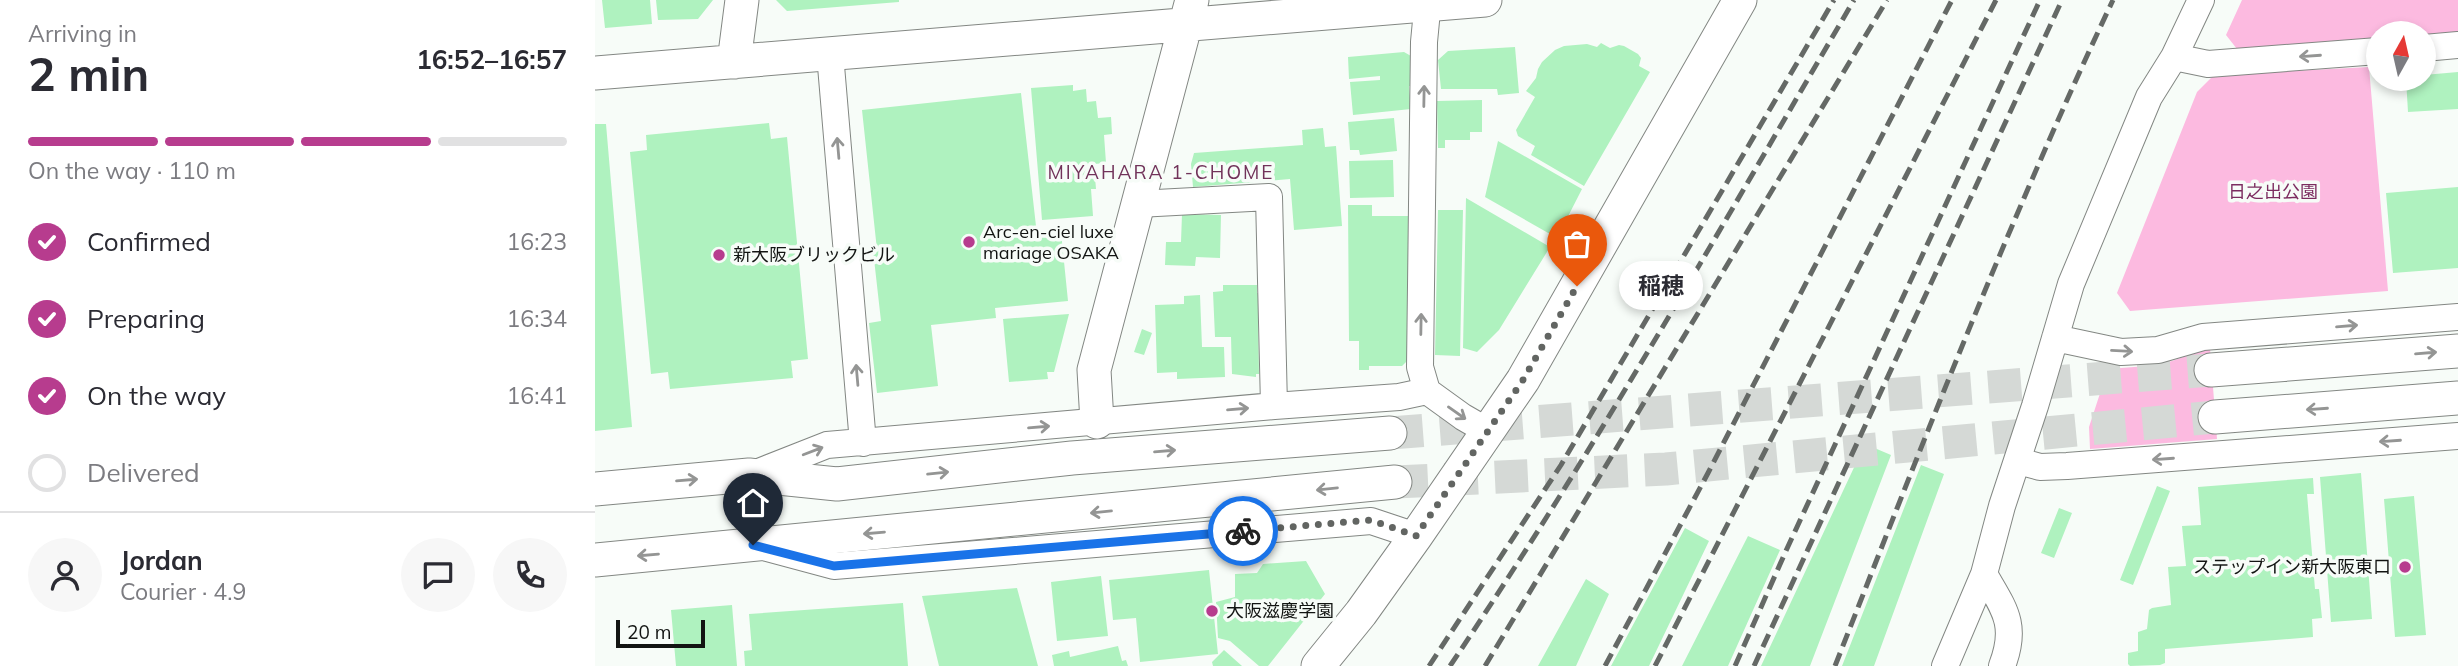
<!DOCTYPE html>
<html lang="en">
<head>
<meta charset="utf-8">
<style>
  :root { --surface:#fff; --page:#f7f7f7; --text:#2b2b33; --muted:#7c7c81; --line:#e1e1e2; --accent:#b73c8e }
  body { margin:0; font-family:Mulish,"Noto Sans JP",sans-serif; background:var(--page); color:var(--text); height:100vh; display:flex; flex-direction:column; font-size:26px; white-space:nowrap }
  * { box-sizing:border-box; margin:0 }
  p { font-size:23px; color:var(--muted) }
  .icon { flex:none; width:38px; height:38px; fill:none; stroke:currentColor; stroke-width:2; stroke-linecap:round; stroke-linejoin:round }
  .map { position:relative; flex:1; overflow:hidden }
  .drawer { display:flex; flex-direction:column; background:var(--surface); width:595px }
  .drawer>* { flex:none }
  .needle { width:46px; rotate:8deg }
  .buttons { position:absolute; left:1771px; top:21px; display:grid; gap:14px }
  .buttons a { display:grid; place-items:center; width:70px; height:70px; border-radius:50%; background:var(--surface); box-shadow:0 4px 10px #0003; font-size:35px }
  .scale { position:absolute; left:21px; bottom:18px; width:89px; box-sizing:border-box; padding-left:7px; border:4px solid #121412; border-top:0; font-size:19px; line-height:24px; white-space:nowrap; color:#121412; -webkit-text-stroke:5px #f7fcf8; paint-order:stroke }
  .pin { position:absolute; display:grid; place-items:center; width:60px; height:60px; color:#fff; margin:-72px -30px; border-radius:50% 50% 50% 0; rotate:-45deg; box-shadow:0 0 7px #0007 }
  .pin .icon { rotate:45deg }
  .courier { position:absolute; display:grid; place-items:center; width:70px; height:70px; margin:-35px; border:5px solid #1a73e8; border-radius:50%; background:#fff; color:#222; box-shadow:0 2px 9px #0007 }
  .bubble { position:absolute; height:49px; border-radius:24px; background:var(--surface); box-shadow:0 4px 10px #0003; font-size:23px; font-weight:700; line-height:49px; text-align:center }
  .headline em { font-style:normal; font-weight:700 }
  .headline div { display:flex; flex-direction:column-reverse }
  .headline { display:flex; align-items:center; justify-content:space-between; height:119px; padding:0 28px }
  h1 { font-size:46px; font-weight:700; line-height:52px }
  .bar { display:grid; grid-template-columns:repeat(4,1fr); gap:10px 7px; align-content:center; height:84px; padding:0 28px }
  .bar i { height:9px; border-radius:5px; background:var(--line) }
  .bar .current { background:var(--accent) }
  .bar p { grid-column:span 4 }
  .line { display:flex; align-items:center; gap:18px; padding:0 28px; border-top:2px solid var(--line) }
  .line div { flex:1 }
  .round { display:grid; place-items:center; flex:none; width:74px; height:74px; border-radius:37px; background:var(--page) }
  ol { padding:0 28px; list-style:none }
  li { display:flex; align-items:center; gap:21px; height:77px }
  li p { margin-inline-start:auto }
  li .icon { padding:7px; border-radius:50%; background:var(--accent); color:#fff; stroke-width:4 }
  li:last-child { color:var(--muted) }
  li i { width:38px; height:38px; border:4px solid var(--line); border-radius:50% }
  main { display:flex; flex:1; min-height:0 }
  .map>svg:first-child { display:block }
</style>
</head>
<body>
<main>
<section class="drawer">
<div class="headline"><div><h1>2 min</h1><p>Arriving in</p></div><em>16:52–16:57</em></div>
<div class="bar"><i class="current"></i><i class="current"></i><i class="current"></i><i></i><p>On the way · 110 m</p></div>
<ol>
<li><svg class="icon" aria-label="check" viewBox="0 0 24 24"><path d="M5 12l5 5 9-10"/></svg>Confirmed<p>16:23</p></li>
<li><svg class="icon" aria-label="check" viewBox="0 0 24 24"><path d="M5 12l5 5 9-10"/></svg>Preparing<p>16:34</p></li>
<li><svg class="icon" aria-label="check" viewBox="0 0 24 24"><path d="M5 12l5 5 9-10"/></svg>On the way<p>16:41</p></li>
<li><i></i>Delivered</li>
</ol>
<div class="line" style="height:126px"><a class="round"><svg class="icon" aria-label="person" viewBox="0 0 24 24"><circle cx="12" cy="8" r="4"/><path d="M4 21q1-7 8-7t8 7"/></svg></a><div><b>Jordan</b><p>Courier · 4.9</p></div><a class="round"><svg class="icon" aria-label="chat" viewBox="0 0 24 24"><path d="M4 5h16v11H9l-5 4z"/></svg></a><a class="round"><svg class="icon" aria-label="phone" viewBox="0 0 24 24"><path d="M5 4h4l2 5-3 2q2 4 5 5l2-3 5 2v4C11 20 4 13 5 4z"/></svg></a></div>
</section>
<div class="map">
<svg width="1863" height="666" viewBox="0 0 1863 666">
  <rect width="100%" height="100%" fill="#f7fcf8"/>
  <!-- green -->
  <path fill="#fcbae0" d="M1647,0H1863V32L1829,35L1783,33V38L1642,49L1631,35Z
    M1774,67L1793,291L1535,311L1522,293L1602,92L1619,75Z
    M1615,348L1622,439L1495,449L1494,427L1513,369L1565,365Z"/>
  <!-- building -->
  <path fill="#aff2bf" d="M7,0H55L57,24L10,28Z
    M61,0H118L103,19L63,20Z
    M181,0H304V2L192,11Z
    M1006,43L1015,48L1024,45L1029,46L1043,54L1046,58L1044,66L1055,72L989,186L936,155L940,146L923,136L921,130L940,97L931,91L941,78L943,69L947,62L960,50L969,46L992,44L1002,47Z
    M920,47L924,93L903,95L902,89H846L843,60L853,51Z
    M809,52L816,56L815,67H820L819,86H814L816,109L758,115L755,82L785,80V76L754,79L753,57Z
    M1863,72V109L1813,112L1811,79H1829V75Z
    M478,85V91L491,89L492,102L501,101L503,118L516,117L517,134L509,135L511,163L499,164L501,189H496L498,216L447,220L436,88Z
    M426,93L442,235L466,232L473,301L400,308L401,318L336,325L343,386L282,393L274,323L286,321L278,250H282L267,110Z
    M887,100V132H875V140H850V148H843L842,101Z
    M799,118L802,151L765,155L764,150H755L753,122Z
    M174,123L176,139L192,137L213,359L196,361L198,378L75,389L73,372L56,374L35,152L52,150L51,135Z
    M0,124H11L37,427L0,431Z
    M728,128L730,147L741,146L747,226L699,230L695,179L598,187L596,164L599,153L708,145L707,130Z
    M903,141L987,189L962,238L890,197Z
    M798,160L799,197L755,198L754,161Z
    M1863,187V268L1798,273L1791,193Z
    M871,198L955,247L904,330L882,352L868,348Z
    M753,205H777V216H816V357L807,366H774V370H764V341H754Z
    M843,210H868L865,356L840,355Z
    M587,214L626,215L625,258L601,257L600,266L570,265L571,242H586Z
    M628,285H662V293H667V312H663L664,374H661V377L637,374L636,337H620L618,292L628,291Z
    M605,295L607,347H629L630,377L582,379V372L562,373L560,305L589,304V296Z
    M474,314L459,372H452L453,379L414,382L408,319Z
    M547,329L557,333L549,355L539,352Z
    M1270,444L1296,455L1215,666H1166Z
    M1326,465L1349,474L1279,666H1247Z
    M1766,473L1777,619L1736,622L1725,477Z
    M1718,478L1719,494H1712L1720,589H1724L1727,618L1717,619L1718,637L1570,649V663L1565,665L1535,666L1533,664V653L1543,651V632L1552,629L1554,610L1557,608L1576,605L1573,567L1591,566L1587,526L1606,525L1603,487Z
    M1562,486L1575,491L1538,585L1525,580Z
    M1819,496L1831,635L1800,637L1789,499Z
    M1464,508L1477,513L1459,558L1446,553Z
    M1090,528L1114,541L1054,666H1016Z
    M1153,536L1185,550L1133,666H1087Z
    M711,561L730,594L673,666H664L635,641L623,638L621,602L640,597V574L662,573L668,564Z
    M614,570L623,654L545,662L541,618L518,620L514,580Z
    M506,576L513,636L462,641L456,582Z
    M991,579L1014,594L981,666H943Z
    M422,588L443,666H344L327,596Z
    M308,603L313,666H150L149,651L157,650L154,614Z
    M137,605L142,666H81L76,610Z
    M523,646L527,661L531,660L533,666H459L457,655L474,651L475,657Z
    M629,650L647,666H618L617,662Z"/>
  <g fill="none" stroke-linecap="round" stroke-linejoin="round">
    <!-- tertiary-tunnel -->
    <path stroke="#d5d9d6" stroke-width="33" stroke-dasharray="33 17" stroke-linecap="butt" d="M795,433L1616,370
      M800,482L1071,469L1620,417"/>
    <defs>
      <path id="minor" d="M1829,48L1863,45
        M235,54L268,443
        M1579,57L1613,64L1783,51
        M543,204L674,197L679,406
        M1460,338L1526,352L1563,350L1608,337L1863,317
        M832,391L825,367L829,42L833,0
        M1423,461L1445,467L1472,466L1863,436
        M156,475L232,445L679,406L804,397L832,391L868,417L894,432
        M172,548L239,566L776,521L821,536
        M1389,574C1409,609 1423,624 1407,666
        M1350,666L1389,574L1407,506L1440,406L1476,284L1554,97L1579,57L1606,0"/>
      <path id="tertiary" d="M139,62L147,0
        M0,73L890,0
        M1616,370L1863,351
        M1620,417L1863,398
        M502,422L499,370L597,0
        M0,489L154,475L242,484L477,458L795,433
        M0,560L800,482
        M723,666L766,613L821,536L928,380L1145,0"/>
    </defs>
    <!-- minor casing -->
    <use href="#minor" stroke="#838783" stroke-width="28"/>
    <!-- tertiary casing -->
    <use href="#tertiary" stroke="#838783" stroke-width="35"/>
    <!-- minor -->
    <use href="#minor" stroke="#fff" stroke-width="26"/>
    <!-- tertiary -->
    <use href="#tertiary" stroke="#fff" stroke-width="33"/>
    <!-- rail -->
    <path stroke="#656966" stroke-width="5" stroke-dasharray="14 7" stroke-linecap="butt" d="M834,666L966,465L1239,0
      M855,666C1000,450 1128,224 1259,0
      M890,666L1292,0
      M1010,666L1113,473L1357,0
      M1060,666L1401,0
      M1140,666L1190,553L1445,0
      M1159,666L1467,0
      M1240,666C1328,442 1415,218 1518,0"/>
  </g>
  <!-- one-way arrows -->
  <defs><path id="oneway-shaft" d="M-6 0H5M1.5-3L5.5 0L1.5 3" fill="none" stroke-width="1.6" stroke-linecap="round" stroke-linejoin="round" transform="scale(1.75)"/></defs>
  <g stroke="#949594">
    <use href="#oneway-shaft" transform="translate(1715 56) rotate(176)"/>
    <use href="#oneway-shaft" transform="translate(829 96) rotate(-89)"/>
    <use href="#oneway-shaft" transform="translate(243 148) rotate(-95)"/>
    <use href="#oneway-shaft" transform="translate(826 324) rotate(-89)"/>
    <use href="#oneway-shaft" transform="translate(1752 326) rotate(-5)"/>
    <use href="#oneway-shaft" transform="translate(1527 351) rotate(3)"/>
    <use href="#oneway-shaft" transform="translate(1831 353) rotate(-5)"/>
    <use href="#oneway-shaft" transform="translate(262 375) rotate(-95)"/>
    <use href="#oneway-shaft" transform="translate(643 409) rotate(-5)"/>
    <use href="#oneway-shaft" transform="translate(1722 409) rotate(176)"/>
    <use href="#oneway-shaft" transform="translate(862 413) rotate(35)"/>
    <use href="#oneway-shaft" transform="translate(444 427) rotate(-5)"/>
    <use href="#oneway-shaft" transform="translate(1795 441) rotate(176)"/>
    <use href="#oneway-shaft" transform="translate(218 451) rotate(-21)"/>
    <use href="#oneway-shaft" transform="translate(570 451) rotate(-5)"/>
    <use href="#oneway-shaft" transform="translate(1568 459) rotate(176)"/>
    <use href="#oneway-shaft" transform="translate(343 473) rotate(-6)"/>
    <use href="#oneway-shaft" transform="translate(92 480) rotate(-5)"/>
    <use href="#oneway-shaft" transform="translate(732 489) rotate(174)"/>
    <use href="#oneway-shaft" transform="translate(506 512) rotate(174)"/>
    <use href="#oneway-shaft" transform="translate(279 533) rotate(175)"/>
    <use href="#oneway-shaft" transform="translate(53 555) rotate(175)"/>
  </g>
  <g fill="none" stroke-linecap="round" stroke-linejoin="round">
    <!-- done -->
    <path stroke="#626562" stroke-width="7" stroke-dasharray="0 12.6" d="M648,531L776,520L821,536L928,380L982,286"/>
    <!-- route -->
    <path stroke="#1a73e8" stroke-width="9" d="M158,545L239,566L648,531"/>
  </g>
  <!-- markers -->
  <g fill="#b73c8e" stroke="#f7fcf8" stroke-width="2.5">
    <circle cx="374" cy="242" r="7"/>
    <circle cx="124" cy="255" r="7"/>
    <circle cx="1810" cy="567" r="7"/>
    <circle cx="617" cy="611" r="7"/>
  </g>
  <g text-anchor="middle" stroke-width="7" stroke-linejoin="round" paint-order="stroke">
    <!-- park labels -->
    <g font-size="18" fill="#7c2c60" stroke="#f7fcf8">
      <text x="1678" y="198">日之出公園</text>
    </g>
    <!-- poi labels -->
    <g font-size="18" fill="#121412" stroke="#f7fcf8" text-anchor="start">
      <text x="388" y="238">Arc-en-ciel luxe<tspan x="388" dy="21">mariage OSAKA</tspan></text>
      <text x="138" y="261">新大阪ブリックビル</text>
      <text x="1796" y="573" text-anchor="end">ステップイン新大阪東口</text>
      <text x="631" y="617">大阪滋慶学園</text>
    </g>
    <!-- neighbourhood labels -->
    <g font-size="19" letter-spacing="2" fill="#71335a" stroke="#f7fcf8">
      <text x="566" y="179">MIYAHARA 1-CHOME</text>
    </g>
  </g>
</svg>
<div class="buttons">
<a><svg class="needle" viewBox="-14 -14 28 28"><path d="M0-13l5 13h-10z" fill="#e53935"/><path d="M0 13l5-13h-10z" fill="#7c7c81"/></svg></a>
</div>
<div class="scale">20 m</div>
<div class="pin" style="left:982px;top:286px;background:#ea580c"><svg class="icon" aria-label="bag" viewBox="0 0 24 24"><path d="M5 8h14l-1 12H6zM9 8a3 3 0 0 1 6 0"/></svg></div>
<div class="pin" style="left:158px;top:545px;background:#1f2937"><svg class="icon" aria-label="home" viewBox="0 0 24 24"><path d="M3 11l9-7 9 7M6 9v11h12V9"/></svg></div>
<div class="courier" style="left:648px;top:531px"><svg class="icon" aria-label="bike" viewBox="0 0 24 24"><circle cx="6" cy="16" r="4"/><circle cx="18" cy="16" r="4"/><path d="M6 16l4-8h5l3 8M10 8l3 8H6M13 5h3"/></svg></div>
<div class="bubble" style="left:1024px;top:261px;width:84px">稲穂</div>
</div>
</main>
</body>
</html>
